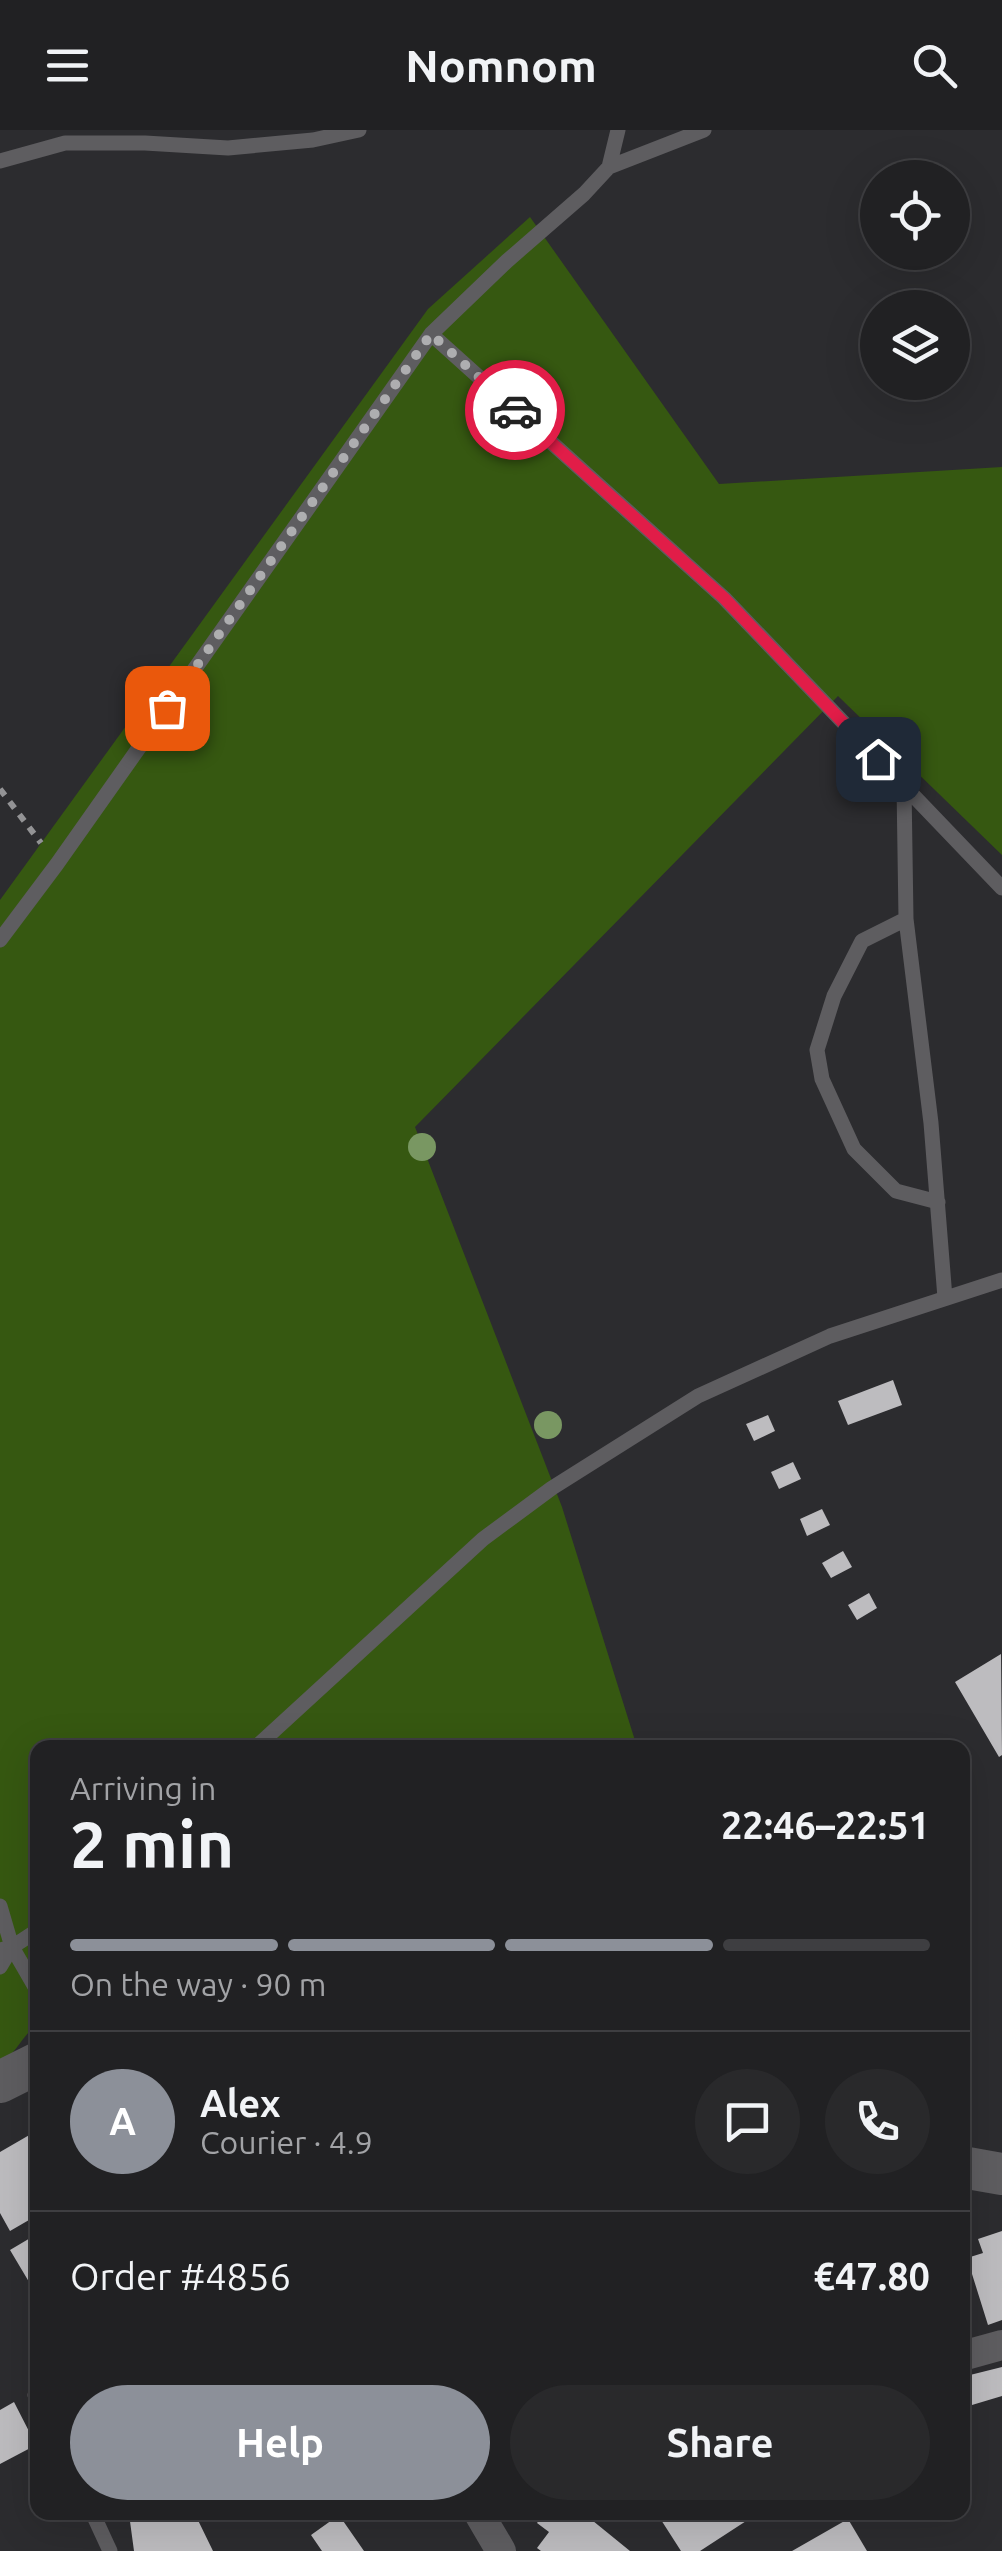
<!DOCTYPE html>
<html lang="en">
<head>
<meta charset="utf-8">
<style>
  :root { --surface:#212123; --page:#29292b; --text:#f1f3f6; --muted:#a2a3a6; --line:#3e3e41; --accent:#8c9099 }
  body { margin:0; font-family:Ubuntu,sans-serif; background:var(--page); color:var(--text); height:100vh; display:flex; flex-direction:column; font-size:38px; white-space:nowrap }
  * { box-sizing:border-box; margin:0 }
  p { font-size:32px; color:var(--muted) }
  .icon { flex:none; width:55px; height:55px; fill:none; stroke:currentColor; stroke-width:2; stroke-linecap:round; stroke-linejoin:round }
  .map { position:relative; flex:1; overflow:hidden }
  .side { position:absolute; left:30px; top:1610px; width:940px; height:780px; display:flex; flex-direction:column; background:var(--surface); border-radius:20px; box-shadow:0 10px 40px #0002,0 0 0 2px var(--line) }
  .side>* { flex:none }
  .buttons { position:absolute; left:860px; top:30px; display:grid; gap:20px }
  .buttons a { display:grid; place-items:center; width:110px; height:110px; border-radius:50%; background:var(--surface); box-shadow:0 10px 40px #0002,0 0 0 2px var(--line); font-size:50px }
  .pin { position:absolute; display:grid; place-items:center; width:85px; height:85px; color:#fff; margin:-42px; border-radius:20px; box-shadow:0 5px 15px #0006 }
  .courier { position:absolute; display:grid; place-items:center; width:100px; height:100px; margin:-50px; border:8px solid #e11d48; border-radius:50%; background:#fff; color:#222; box-shadow:0 2px 12px #0007 }
  .headline em { font-style:normal; font-weight:700 }
  .headline div { display:flex; flex-direction:column-reverse }
  .headline { display:flex; align-items:center; justify-content:space-between; height:170px; padding:0 40px }
  h1 { font-size:65px; font-weight:700; line-height:75px }
  .bar { display:grid; grid-template-columns:repeat(4,1fr); gap:15px 10px; align-content:center; height:120px; padding:0 40px }
  .bar i { height:12px; border-radius:8px; background:var(--line) }
  .bar .selected { background:var(--accent) }
  .bar p { grid-column:span 4 }
  .line { display:flex; align-items:center; gap:25px; padding:0 40px; border-top:2px solid var(--line) }
  .line div { flex:1 }
  .round { display:grid; place-items:center; flex:none; width:105px; height:105px; border-radius:52px; background:var(--page) }
  .action { display:flex; gap:20px; margin-top:auto; padding:20px 40px }
  .action a { flex:1; height:115px; border-radius:60px; background:var(--accent); color:#fff; font-size:40px; font-weight:700; line-height:115px; text-align:center }
  .action a+a { background:var(--page); color:var(--text) }
  header { display:flex; justify-content:space-between; align-items:center; height:130px; padding:0 40px; background:var(--surface); font-size:45px; font-weight:700 }
  .map>svg:first-child { display:block }
</style>
</head>
<body>
<header><svg class="icon" aria-label="menu" viewBox="0 0 24 24"><path d="M4 6h16M4 12h16M4 18h16"/></svg>Nomnom<svg class="icon" aria-label="search" viewBox="0 0 24 24"><circle cx="10" cy="10" r="6"/><path d="M15 15l6 6"/></svg></header>
<div class="map">
<svg width="1002" height="2421" viewBox="0 0 1002 2421">
  <rect width="100%" height="100%" fill="#2c2c2f"/>
  <!-- green -->
  <path fill="#365811" d="M530,87L719,354L1002,337V725L838,566L415,997L562,1377L637,1617L38,1618L37,1895C22,1905 17,1924 0,1932V770L428,179Z"/>
  <!-- building -->
  <path fill="#bdbcbf" d="M893,1250L902,1275L848,1295L838,1271Z
    M768,1285L775,1301L754,1311L746,1294Z
    M793,1332L801,1349L779,1359L771,1342Z
    M822,1379L830,1395L807,1406L800,1389Z
    M843,1421L852,1437L831,1448L822,1433Z
    M869,1463L877,1478L857,1490L848,1475Z
    M1001,1524L1002,1625L999,1627L955,1552Z
    M38,2000V2167L10,2120L37,2104L29,2090L10,2101L0,2083V2022Z
    M1002,2101V2190L988,2195L967,2128L983,2123L978,2109Z
    M1002,2237V2266L962,2278V2247Z
    M14,2272L36,2315L0,2334V2280Z
    M143,2382H194L213,2421H134L129,2384Z
    M545,2382H582L630,2421H541L537,2418L549,2402L537,2393Z
    M656,2382H760L700,2421H681Z
    M339,2385L364,2421H322L311,2405Z
    M848,2389L867,2421H792Z"/>
  <g fill="none" stroke-linecap="round" stroke-linejoin="round">
    <!-- path -->
    <path stroke="#939395" stroke-width="6" stroke-dasharray="8 8" stroke-linecap="butt" d="M0,659L41,713"/>
    <!-- lane -->
    <path stroke="#5e5d60" stroke-width="15" d="M0,31L65,13H145L228,18L313,10L359,0
      M609,37L704,0
      M431,204L724,468L1002,758
      M904,656L906,789L931,993L945,1168
      M906,789L862,811L834,866L817,920L822,949L854,1019L896,1061L938,1072
      M0,810L57,734L431,204L507,131L584,64L609,37L618,0
      M255,1618L483,1409L552,1358L698,1266L830,1206L1002,1150
      M0,1776L12,1817L38,1862
      M0,1820L12,1817L38,1800
      M0,1837L12,1817
      M35,2265L38,2271
      M92,2382L110,2421"/>
    <!-- street -->
    <path stroke="#5e5d60" stroke-width="30" d="M962,2226L1002,2215
      M478,2382L501,2421"/>
    <!-- secondary -->
    <path stroke="#5e5d60" stroke-width="42" d="M0,1952L38,1933
      M962,2037L1002,2044"/>
  </g>
  <!-- trees -->
  <g fill="#799762">
    <circle cx="422" cy="1017" r="14"/>
    <circle cx="548" cy="1295" r="14"/>
  </g>
  <g fill="none" stroke-linecap="round" stroke-linejoin="round">
    <!-- done -->
    <path stroke="#aeaeb0" stroke-width="10" stroke-dasharray="0 18" d="M167,578L431,204L515,280"/>
    <!-- route -->
    <path stroke="#e11d48" stroke-width="12" d="M515,280L724,468L878,629"/>
  </g>
</svg>
<div class="buttons">
<a><svg class="icon" aria-label="locate" viewBox="0 0 24 24"><circle cx="12" cy="12" r="6"/><path d="M12 2v4M12 18v4M2 12h4M18 12h4"/></svg></a>
<a><svg class="icon" aria-label="layers" viewBox="0 0 24 24"><path d="M12 4l9 5-9 5-9-5zM3 14l9 5 9-5"/></svg></a>
</div>
<div class="pin" style="left:167px;top:578px;background:#ea580c"><svg class="icon" aria-label="bag" viewBox="0 0 24 24"><path d="M5 8h14l-1 12H6zM9 8a3 3 0 0 1 6 0"/></svg></div>
<div class="pin" style="left:878px;top:629px;background:#1f2937"><svg class="icon" aria-label="home" viewBox="0 0 24 24"><path d="M3 11l9-7 9 7M6 9v11h12V9"/></svg></div>
<div class="courier" style="left:515px;top:280px"><svg class="icon" aria-label="car" viewBox="0 0 24 24"><path d="M5 17H2v-5l4-1 3-4h7l3 4 3 1v5h-3M9 17h6M6 11h13"/><circle cx="7" cy="17" r="2"/><circle cx="17" cy="17" r="2"/></svg></div>
<section class="side">
<div class="headline"><div><h1>2 min</h1><p>Arriving in</p></div><em>22:46–22:51</em></div>
<div class="bar"><i class="selected"></i><i class="selected"></i><i class="selected"></i><i></i><p>On the way · 90 m</p></div>
<div class="line" style="height:180px"><b class="round" style="background:var(--accent);color:#fff">A</b><div><b>Alex</b><p>Courier · 4.9</p></div><a class="round"><svg class="icon" aria-label="chat" viewBox="0 0 24 24"><path d="M4 5h16v11H9l-5 4z"/></svg></a><a class="round"><svg class="icon" aria-label="phone" viewBox="0 0 24 24"><path d="M5 4h4l2 5-3 2q2 4 5 5l2-3 5 2v4C11 20 4 13 5 4z"/></svg></a></div>
<div class="line" style="height:130px"><div>Order #4856</div><b>€47.80</b></div>
<div class="action"><a>Help</a><a>Share</a></div>
</section>
</div>
</body>
</html>
